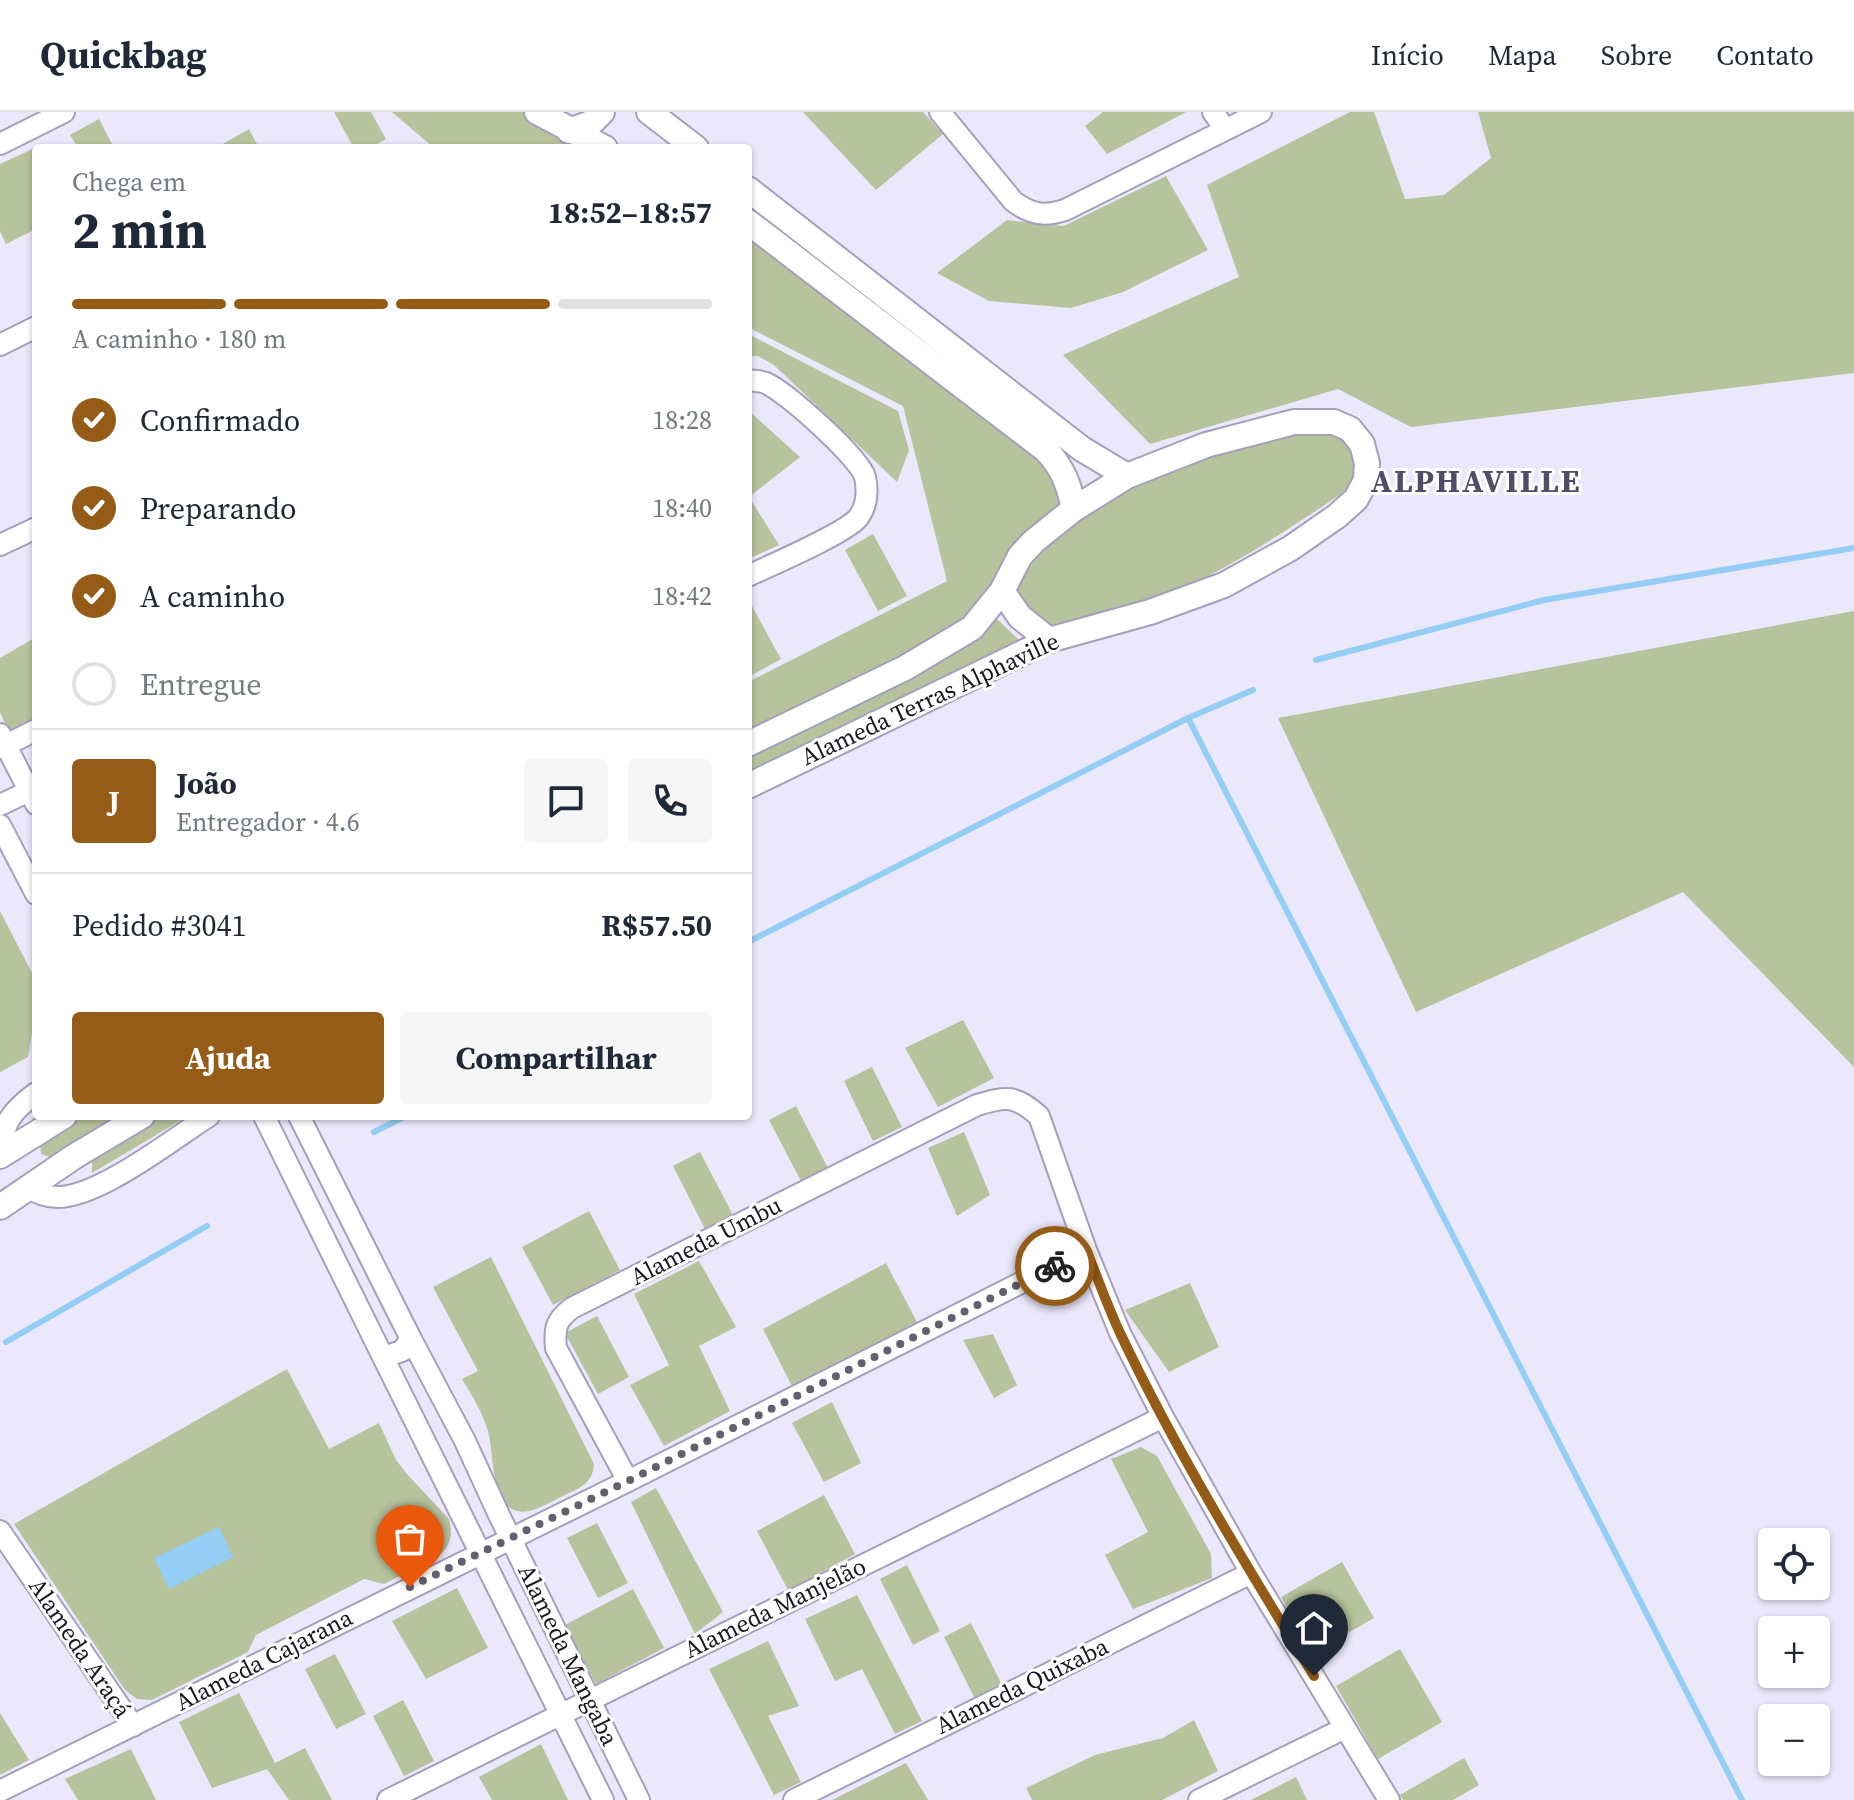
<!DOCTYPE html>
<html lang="pt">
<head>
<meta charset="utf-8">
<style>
  :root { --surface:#fff; --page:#f6f6f7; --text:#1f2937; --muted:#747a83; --line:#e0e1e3; --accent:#955c17 }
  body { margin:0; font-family:"Source Serif 4",serif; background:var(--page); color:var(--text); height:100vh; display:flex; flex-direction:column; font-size:30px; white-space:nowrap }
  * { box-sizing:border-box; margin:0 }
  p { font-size:26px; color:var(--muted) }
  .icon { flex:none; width:44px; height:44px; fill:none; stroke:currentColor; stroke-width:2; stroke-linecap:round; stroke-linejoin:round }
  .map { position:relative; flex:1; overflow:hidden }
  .details { position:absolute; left:32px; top:32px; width:720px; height:976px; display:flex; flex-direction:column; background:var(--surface); border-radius:8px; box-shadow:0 2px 6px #0004 }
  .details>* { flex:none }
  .tools { position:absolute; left:1758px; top:1416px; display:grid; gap:16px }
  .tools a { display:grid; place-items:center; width:72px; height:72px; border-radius:8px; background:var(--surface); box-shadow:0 2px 6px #0004; font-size:40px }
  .pin { position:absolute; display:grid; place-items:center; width:68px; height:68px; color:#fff; margin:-82px -34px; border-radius:50% 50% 50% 0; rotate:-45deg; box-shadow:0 0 8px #0007 }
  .pin .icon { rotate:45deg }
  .courier { position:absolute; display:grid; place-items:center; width:80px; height:80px; margin:-40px; border:6px solid #955c17; border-radius:50%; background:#fff; color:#222; box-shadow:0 2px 10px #0007 }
  .headline em { font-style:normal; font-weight:700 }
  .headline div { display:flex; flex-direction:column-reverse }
  .headline { display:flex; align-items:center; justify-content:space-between; height:136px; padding:0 40px }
  h1 { font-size:52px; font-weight:700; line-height:60px }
  .bar { display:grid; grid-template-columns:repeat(4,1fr); gap:12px 8px; align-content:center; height:96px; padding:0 40px }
  .bar i { height:10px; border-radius:6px; background:var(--line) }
  .bar .selected { background:var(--accent) }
  .bar p { grid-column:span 4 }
  .line { display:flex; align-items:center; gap:20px; padding:0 40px; border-top:2px solid var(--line) }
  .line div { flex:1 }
  .round { display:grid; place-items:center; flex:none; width:84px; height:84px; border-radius:8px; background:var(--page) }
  ol { padding:0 40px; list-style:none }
  li { display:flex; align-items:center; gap:24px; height:88px }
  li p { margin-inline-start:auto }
  li .icon { padding:8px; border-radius:50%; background:var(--accent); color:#fff; stroke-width:4 }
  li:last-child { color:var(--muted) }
  li i { width:44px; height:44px; border:4px solid var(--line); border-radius:50% }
  .action { display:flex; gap:16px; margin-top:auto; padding:16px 40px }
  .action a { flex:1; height:92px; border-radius:8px; background:var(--accent); color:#fff; font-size:32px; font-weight:700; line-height:92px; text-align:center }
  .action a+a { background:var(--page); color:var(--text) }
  header { display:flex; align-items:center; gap:48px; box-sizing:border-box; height:112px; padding:0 40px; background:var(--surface); border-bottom:2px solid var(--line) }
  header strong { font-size:38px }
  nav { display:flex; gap:44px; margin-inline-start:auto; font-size:28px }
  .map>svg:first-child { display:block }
</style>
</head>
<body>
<header>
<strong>Quickbag</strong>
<nav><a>Início</a><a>Mapa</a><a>Sobre</a><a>Contato</a></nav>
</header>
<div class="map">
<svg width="1854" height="1688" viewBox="0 0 1854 1688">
  <rect width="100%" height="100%" fill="#ece8fc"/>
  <!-- green -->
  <path fill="#b6c39c" d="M334,0H371L386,27L370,36H354Z
    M392,0H537L605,36H434Z
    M803,0H923L943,22L876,78Z
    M1103,0H1186L1107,42L1085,14Z
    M1350,0H1374L1405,87L1444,83L1491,46L1478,0H1854V261L1411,315L1338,277L1150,332L1063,243L1239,165L1207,73Z
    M99,7L114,36H78L70,23Z
    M249,17L259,36H222L221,33Z
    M37,35L36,117L6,132L0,119V52Z
    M1166,64L1208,138L1123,180L1071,196L989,189L937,161L1007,108L1064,114Z
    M748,110L1046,338L1074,397L972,516L748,632V570L947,469L903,294L748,215Z
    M748,222L898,299L909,338L897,370L774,253L758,244H748Z
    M748,298L800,345L749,385L779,433L748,447V369L752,366L748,358Z
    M1315,320C1355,320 1369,354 1341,382C1290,416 1239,451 1183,476C1140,495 1092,505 1047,517C1038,508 1016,493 1017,479C1018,478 1022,469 1022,468C1051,409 1164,357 1225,338C1254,328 1286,325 1315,320Z
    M873,422L907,484L878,499L845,438Z
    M748,487L781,547L752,563L748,555Z
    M1854,499V955L1683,780L1416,900L1278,606Z
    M996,506L1019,528L1014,534L748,667V646L929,555Z
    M36,525V607L9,621L0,600V546Z
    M0,799L36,869V897L28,945L0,960Z
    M963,908L994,966L938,995L905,936Z
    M872,955L902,1015L873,1029L844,969Z
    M796,994L830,1060L803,1073L769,1008Z
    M83,1004H120L50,1045L41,1042L40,1030Z
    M156,1004H188L92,1061V1042Z
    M964,1020L990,1083L957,1104L928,1036Z
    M700,1040L734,1105L706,1119L673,1054Z
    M589,1099L620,1158L553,1193L522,1135Z
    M491,1145L594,1352C593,1370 582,1375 567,1382C556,1387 545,1394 533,1398C491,1411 494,1346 489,1323C484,1303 473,1285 462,1267L478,1259L433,1175Z
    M699,1149L736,1215L699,1234L730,1299L664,1334L630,1273L669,1253L634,1182Z
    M886,1151L917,1210L793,1276L763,1217Z
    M1190,1171L1219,1235L1169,1260L1125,1198Z
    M597,1204L629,1265L598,1282L565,1221Z
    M993,1222L1017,1273L994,1286L963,1228Z
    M287,1257L329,1337L379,1311L396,1348L407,1362L449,1407C453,1422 451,1432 440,1443L384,1472L364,1467L256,1523L248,1540L152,1588L137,1587L125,1578L14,1412Z
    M832,1290L861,1351L824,1370L792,1311Z
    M1141,1335L1157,1344L1211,1442L1212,1466L1133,1497L1105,1443L1148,1420L1111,1347Z
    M656,1376L723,1500L695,1522L631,1390Z
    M824,1383L855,1442L788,1478L757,1419Z
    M597,1411L628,1471L598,1486L567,1426Z
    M1342,1450L1374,1506L1312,1542L1281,1485Z
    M907,1453L940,1519L913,1533L880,1467Z
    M457,1476L488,1536L426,1567L392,1509Z
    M633,1477L664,1536L596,1572L565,1513Z
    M857,1483L922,1609L895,1622L862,1557L835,1569L805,1507Z
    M971,1511L1004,1577L977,1591L944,1525Z
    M768,1529L799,1594L768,1604L801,1670L774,1683L709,1557Z
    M1400,1537L1442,1610L1378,1647L1336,1574Z
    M335,1542L366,1602L336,1617L305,1557Z
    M239,1581L275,1651L305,1636L332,1688H289L267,1657L212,1676L179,1610Z
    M403,1588L434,1649L404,1664L373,1604Z
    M0,1601L29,1648L0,1663Z
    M1194,1608L1218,1659L1162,1688H1032L1026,1676L1095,1643L1163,1626Z
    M541,1632L568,1688H492L479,1665Z
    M131,1637L156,1688H78L65,1667Z
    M1464,1646L1479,1673L1453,1688H1403L1400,1683Z
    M906,1651L928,1688H832Z
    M1296,1665L1307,1688H1251Z"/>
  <!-- water -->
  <path fill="#94cef4" d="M219,1415L233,1445L169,1477L154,1446Z"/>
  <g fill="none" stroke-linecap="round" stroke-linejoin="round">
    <!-- stream -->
    <path stroke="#94cef4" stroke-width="6" d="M1316,548L1544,488L1854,436
      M1188,606L1742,1688
      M748,830L1188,606L1253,578
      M374,1020L406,1004
      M6,1230L207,1114"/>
    <defs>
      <path id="minor" d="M940,0L1013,89C1030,102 1044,105 1065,98L1261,0
        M1213,0L1225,17
        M0,32L64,0
        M0,233L36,215
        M748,268C754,269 761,269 766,271C786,280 859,345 865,365C868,379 867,394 858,406C844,422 771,453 748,464
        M0,433L36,416
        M0,622L36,692
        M0,636L36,618
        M0,693L21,683L28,676
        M0,713L36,782
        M264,1004L383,1245L402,1239L411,1227L299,1004
        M4,1041C0,1012 13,998 36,981
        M28,1076C38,1081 46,1085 57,1085C98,1086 173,1027 209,1004
        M411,1227L465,1329L499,1403L639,1688
        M383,1245L603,1688
        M628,1369L556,1236C554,1216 556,1208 572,1196L977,993C1007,984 1015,983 1039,1004L1086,1138L1120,1221L1163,1305L1251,1461L1389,1688
        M0,1419L133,1614
        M0,1679L628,1369L1086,1138
        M388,1688L1163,1305
        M794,1688L1251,1461
        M1199,1688L1345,1616"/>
      <path id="tertiary" d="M537,0L605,36
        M649,0L696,36
        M569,19L591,11L602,0
        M748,77L1082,337L1127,364
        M748,110L1046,338C1063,356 1069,373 1074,397
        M1002,479L1020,505L1049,528
        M748,632L905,556L972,516L1002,479L1020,444L1034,429L1074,397L1127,364L1206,333L1294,310H1334L1350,317L1362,332L1367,351L1366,368L1356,387L1337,404L1291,436L1224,473L1150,500L1049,528L748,674
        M0,1044L64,1004
        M0,1095L75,1044L142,1004"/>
    </defs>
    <!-- minor casing -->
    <use href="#minor" stroke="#a59fbd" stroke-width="24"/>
    <!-- tertiary casing -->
    <use href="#tertiary" stroke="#a59fbd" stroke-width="28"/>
    <!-- minor -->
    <use href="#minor" stroke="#fff" stroke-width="20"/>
    <!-- tertiary -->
    <use href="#tertiary" stroke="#fff" stroke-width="24"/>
  </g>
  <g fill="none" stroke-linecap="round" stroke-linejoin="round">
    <!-- done -->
    <path stroke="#63606e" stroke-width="8" stroke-dasharray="0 14.4" d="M410,1475L628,1369L1055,1154"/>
    <!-- route -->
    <path stroke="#955c17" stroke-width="10" d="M1055,1154L1086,1138C1098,1166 1108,1196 1121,1223C1177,1341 1246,1453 1314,1564"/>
  </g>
  <g text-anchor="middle" stroke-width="6" stroke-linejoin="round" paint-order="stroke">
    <!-- street labels -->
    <g font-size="24" fill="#191622" stroke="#fff">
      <text transform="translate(930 587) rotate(-25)" y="8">Alameda Terras Alphaville</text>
      <text transform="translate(706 1129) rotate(-27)" y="8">Alameda Umbu</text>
      <text transform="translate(775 1496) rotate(-26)" y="8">Alameda Manjelão</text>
      <text transform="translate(80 1536) rotate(56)" y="8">Alameda Araçá</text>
      <text transform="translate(568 1543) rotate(64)" y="8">Alameda Mangaba</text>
      <text transform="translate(264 1548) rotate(-27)" y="8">Alameda Cajarana</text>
      <text transform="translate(1022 1574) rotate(-26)" y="8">Alameda Quixaba</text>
    </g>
    <!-- district labels -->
    <g font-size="32" font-weight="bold" letter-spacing="2" fill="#524c67" stroke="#fff">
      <text x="1476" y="380">ALPHAVILLE</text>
    </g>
  </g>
</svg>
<div class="tools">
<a><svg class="icon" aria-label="locate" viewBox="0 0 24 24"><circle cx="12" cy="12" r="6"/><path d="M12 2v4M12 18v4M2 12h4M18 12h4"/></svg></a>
<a>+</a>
<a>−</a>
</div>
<div class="pin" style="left:410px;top:1475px;background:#ea580c"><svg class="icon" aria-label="bag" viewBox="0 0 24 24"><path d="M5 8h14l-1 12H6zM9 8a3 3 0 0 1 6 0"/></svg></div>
<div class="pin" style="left:1314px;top:1564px;background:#1f2937"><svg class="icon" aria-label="home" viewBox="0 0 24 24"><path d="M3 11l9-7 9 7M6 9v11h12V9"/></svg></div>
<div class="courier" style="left:1055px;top:1154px"><svg class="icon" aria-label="bike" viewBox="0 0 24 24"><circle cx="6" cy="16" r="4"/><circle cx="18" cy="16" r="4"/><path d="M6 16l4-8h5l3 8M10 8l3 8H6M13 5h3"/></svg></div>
<section class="details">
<div class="headline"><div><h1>2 min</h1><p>Chega em</p></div><em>18:52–18:57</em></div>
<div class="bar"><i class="selected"></i><i class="selected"></i><i class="selected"></i><i></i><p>A caminho · 180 m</p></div>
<ol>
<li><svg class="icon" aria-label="check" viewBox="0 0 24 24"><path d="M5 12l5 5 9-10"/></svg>Confirmado<p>18:28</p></li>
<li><svg class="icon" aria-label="check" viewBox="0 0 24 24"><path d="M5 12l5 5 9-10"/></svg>Preparando<p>18:40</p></li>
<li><svg class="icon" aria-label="check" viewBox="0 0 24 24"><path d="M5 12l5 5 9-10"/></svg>A caminho<p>18:42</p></li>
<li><i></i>Entregue</li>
</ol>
<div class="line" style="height:144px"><b class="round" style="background:var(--accent);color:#fff">J</b><div><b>João</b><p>Entregador · 4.6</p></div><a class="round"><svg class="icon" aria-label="chat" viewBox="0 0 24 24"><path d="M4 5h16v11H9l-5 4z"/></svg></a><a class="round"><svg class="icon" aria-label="phone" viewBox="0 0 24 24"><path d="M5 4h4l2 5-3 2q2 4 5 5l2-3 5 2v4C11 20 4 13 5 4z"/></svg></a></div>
<div class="line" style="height:104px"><div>Pedido #3041</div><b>R$57.50</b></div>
<div class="action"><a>Ajuda</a><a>Compartilhar</a></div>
</section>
</div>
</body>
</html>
